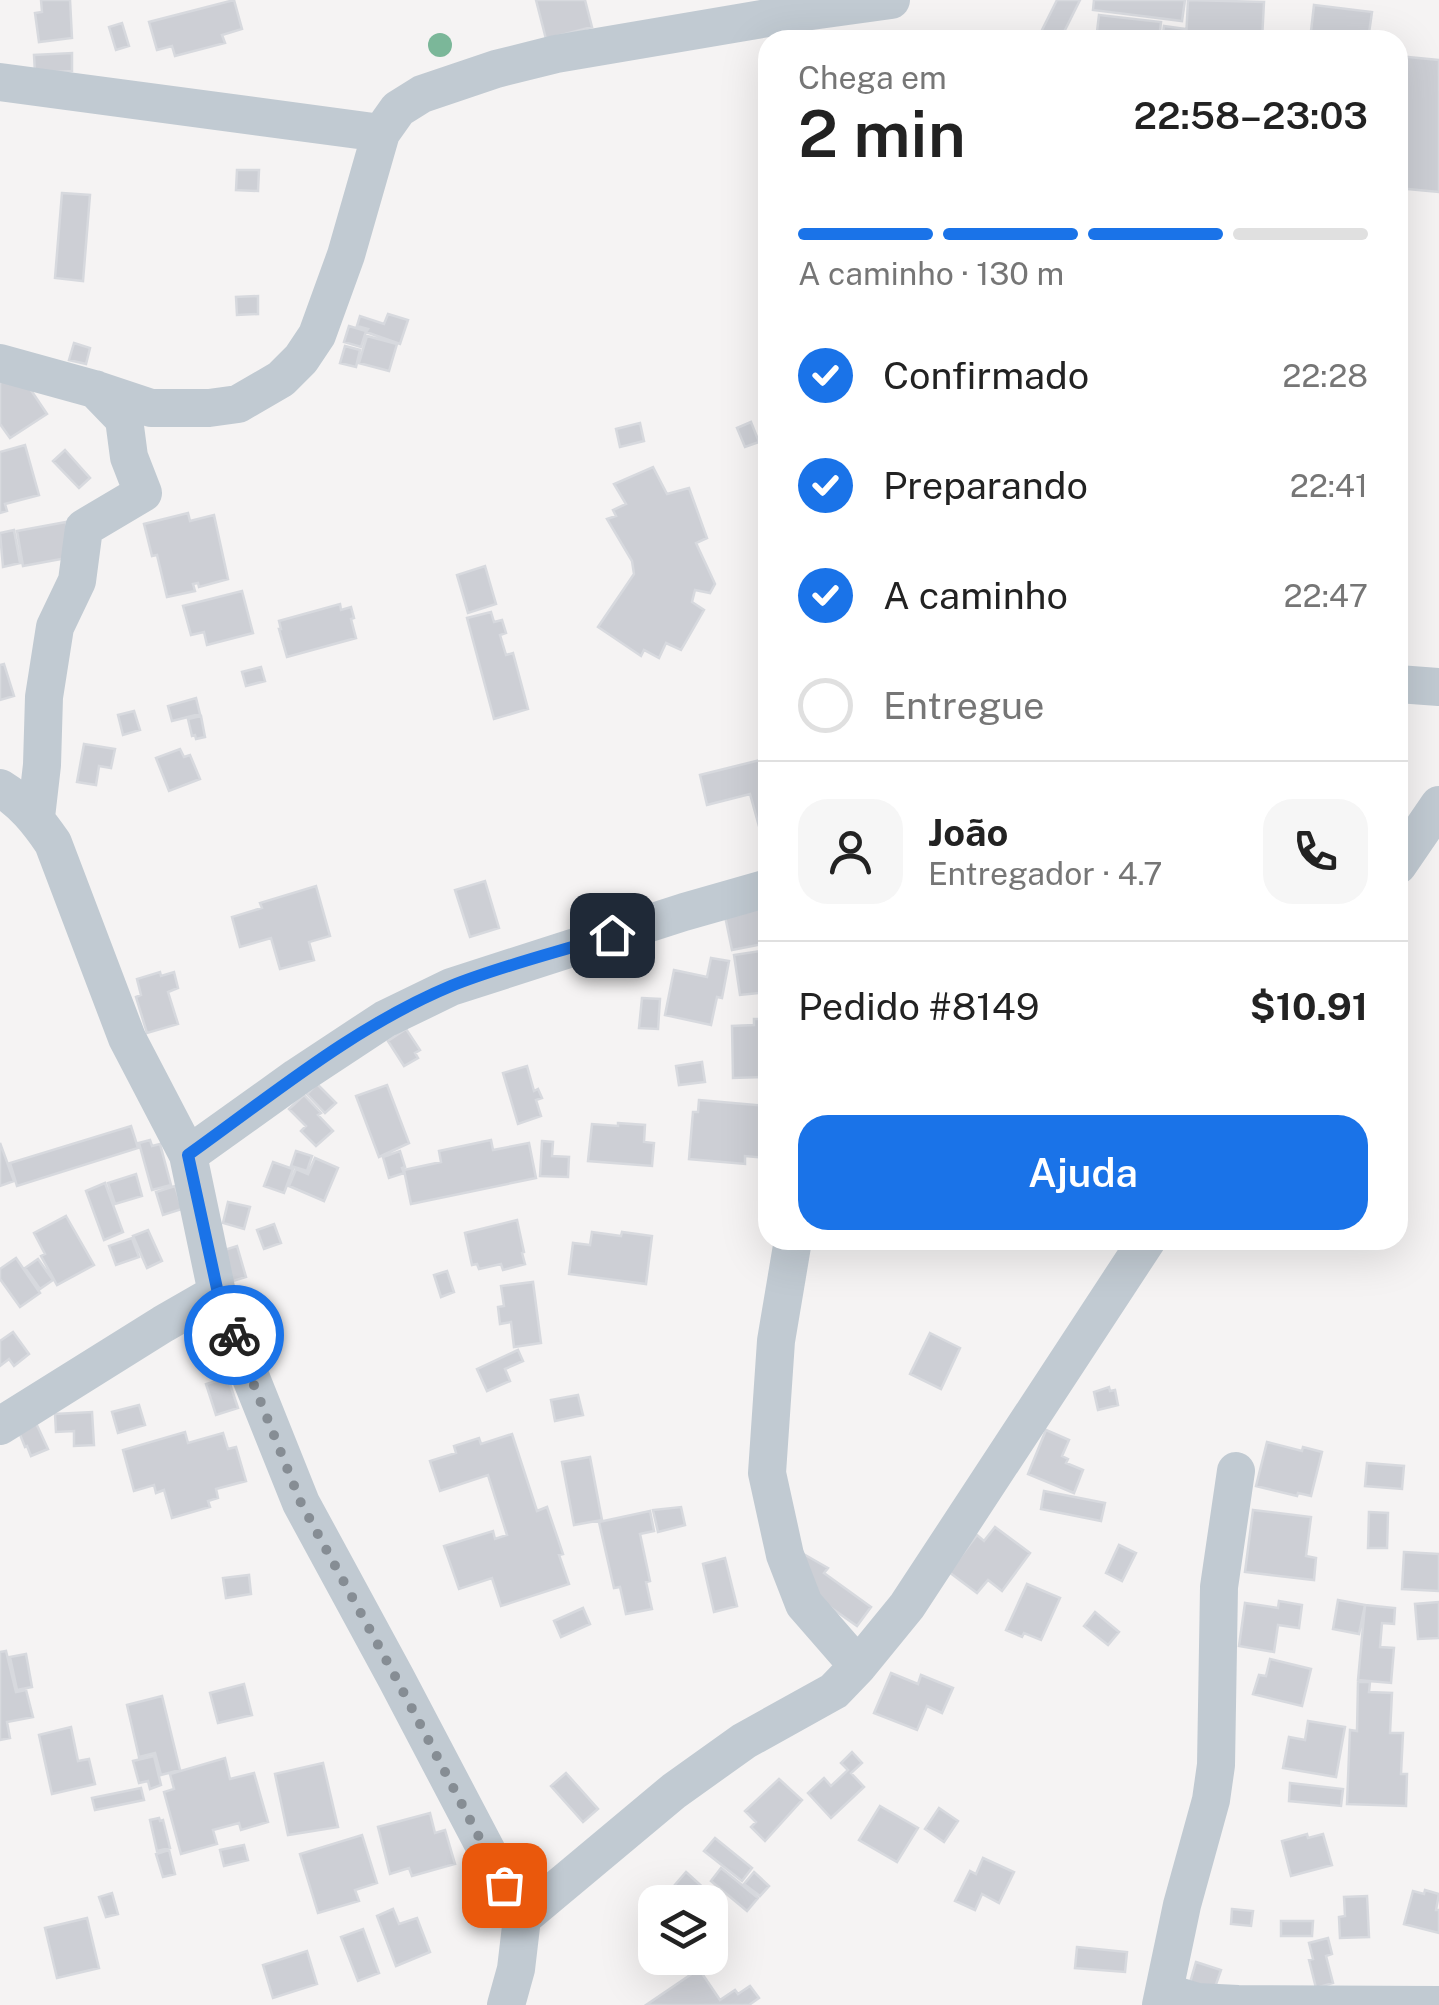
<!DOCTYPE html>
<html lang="pt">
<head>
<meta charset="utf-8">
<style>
  :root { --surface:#fff; --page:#f6f6f6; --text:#222; --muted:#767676; --line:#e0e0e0; --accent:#1a73e8 }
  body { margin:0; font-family:"Public Sans",sans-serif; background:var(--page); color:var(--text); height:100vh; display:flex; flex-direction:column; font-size:38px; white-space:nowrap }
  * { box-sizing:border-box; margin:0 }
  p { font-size:32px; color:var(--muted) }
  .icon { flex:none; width:55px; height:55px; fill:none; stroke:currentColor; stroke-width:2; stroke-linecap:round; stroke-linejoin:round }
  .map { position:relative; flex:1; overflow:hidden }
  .panel { position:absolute; left:758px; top:30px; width:650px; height:1220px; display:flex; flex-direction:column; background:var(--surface); border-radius:30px; box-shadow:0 10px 40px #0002 }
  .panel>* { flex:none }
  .buttons { position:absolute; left:638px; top:1885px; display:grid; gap:20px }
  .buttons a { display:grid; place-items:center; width:90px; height:90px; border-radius:20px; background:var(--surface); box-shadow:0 10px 40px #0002; font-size:50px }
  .pin { position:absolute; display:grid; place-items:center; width:85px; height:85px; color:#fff; margin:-42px; border-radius:20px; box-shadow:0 5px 15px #0006 }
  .courier { position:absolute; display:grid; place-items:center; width:100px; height:100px; margin:-50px; border:8px solid #1a73e8; border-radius:50%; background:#fff; color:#222; box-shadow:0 2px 12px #0007 }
  .summary em { font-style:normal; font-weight:600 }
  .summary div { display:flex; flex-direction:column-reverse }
  .summary { display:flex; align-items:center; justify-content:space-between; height:170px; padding:0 40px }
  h1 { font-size:65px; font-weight:600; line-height:75px }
  .bar { display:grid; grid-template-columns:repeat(4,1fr); gap:15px 10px; align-content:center; height:120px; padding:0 40px }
  .bar i { height:12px; border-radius:8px; background:var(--line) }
  .bar .active { background:var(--accent) }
  .bar p { grid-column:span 4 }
  .line { display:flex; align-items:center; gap:25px; padding:0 40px; border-top:2px solid var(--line) }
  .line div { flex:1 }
  .round { display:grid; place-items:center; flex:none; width:105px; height:105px; border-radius:30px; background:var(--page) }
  ol { padding:0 40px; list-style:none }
  li { display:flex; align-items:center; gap:30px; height:110px }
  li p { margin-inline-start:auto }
  li .icon { padding:10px; border-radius:50%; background:var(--accent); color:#fff; stroke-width:4 }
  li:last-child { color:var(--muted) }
  li i { width:55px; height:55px; border:5px solid var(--line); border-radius:50% }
  .primary-button { display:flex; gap:20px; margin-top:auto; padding:20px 40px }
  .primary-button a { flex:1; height:115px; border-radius:30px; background:var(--accent); color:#fff; font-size:40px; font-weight:600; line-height:115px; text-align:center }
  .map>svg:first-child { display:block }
</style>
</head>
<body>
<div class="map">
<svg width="1439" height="2005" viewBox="0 0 1439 2005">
  <rect width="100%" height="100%" fill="#f5f3f3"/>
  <!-- building -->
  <path fill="#cdcfd5" stroke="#d7d9de" stroke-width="2.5" d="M41,0H70L72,38L39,42L35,13L42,12Z
    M234,0L242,29L222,35L225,43L175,56L172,46L157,50L149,22Z
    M536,0H585L592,27L546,39Z
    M1057,0H1080L1060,40H1037Z
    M1094,0H1185L1182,21L1093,10Z
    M1188,0L1264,2L1262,40H1186Z
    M1314,5L1372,12L1368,40H1310Z
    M1099,15L1161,22L1159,40H1096Z
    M122,23L129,46L116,50L109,27Z
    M1164,26L1186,29L1185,40H1162Z
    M72,53V71L35,73L34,55Z
    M1398,56L1439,60V192L1398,188Z
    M237,170H259L258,191L236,190Z
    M62,193L90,195L83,281L55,278Z
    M258,296V314L237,315L236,297Z
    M388,314L408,320L400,344L366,332L368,329L357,326L360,316L384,324Z
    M349,326L366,331L361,347L344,342Z
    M367,336L397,344L389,371L359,363Z
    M74,343L90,348L86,364L69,360Z
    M345,346L360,350L356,367L340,363Z
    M18,371L47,414L10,438L0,424V383Z
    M751,422L759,442L745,447L737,428Z
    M640,423L644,441L620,447L616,429Z
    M25,445L39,495L5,504L7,511L0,513V452Z
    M65,450L90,478L79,488L53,461Z
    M653,467L667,494L689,488L707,538L696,543L715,584L710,593L695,590L692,602L704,610L681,650L666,643L659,658L644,650L641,656L598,627L634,574L632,561L607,519L616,516L613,510L626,504L614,484Z
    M188,513L190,521L214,515L228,579L199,587L198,583L193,584L195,591L167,597L157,555L152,556L144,524Z
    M66,522L72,557L23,566L17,531Z
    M14,530L20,563L3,567L0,533Z
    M485,566L496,604L468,613L457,575Z
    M242,591L253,633L207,645L204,632L191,635L183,606Z
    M340,604L341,610L351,607L354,618L351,619L356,638L287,657L279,629H281L279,621Z
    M491,612L494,622L502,620L506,633L500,635L506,655L513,653L528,709L494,719L467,618Z
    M4,664L14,696L0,700V665Z
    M261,667L265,681L246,686L242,672Z
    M196,698L200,714L172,721L168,706Z
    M134,711L140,730L123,735L118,715Z
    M201,716L205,737L196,739L195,735L192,736L188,719Z
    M84,744L115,749L111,768L99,766L96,785L77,782Z
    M180,749L184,757L190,755L200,779L169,791L156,758Z
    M768,758V836L762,837L750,794L707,805L700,775Z
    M485,881L499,928L470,937L455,890Z
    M316,886L330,936L309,942L314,960L280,969L271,938L240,947L232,917L262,908L260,903Z
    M764,908L768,909V943L732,950L725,916Z
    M768,950V992L740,995L734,955Z
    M711,958L729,961L722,998L717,997L711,1025L665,1015L674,970L707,977Z
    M160,972L161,976L174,972L178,988L168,992L178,1024L147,1033L136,997L141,995L137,979Z
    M642,998L660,999L658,1029L639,1028Z
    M754,1019H768V1077L733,1078L732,1026L754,1025Z
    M406,1029L420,1050L415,1053L418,1058L404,1066L388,1041Z
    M702,1062L705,1082L679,1085L676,1066Z
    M527,1066L534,1091L538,1089L542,1098L536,1100L541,1116L518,1124L503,1073Z
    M317,1084L336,1103L325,1113L307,1094Z
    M387,1085L409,1143L379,1157L356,1096Z
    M304,1095L321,1113L318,1115L333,1131L316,1146L301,1131L306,1126L289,1109Z
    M699,1100L768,1106V1158L745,1156V1164L689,1159L693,1112H698Z
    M618,1123L645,1125L644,1142L654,1143L652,1166L588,1161L592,1124L618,1126Z
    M131,1126L138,1148L17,1186L10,1163Z
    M150,1140L152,1146L160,1144L171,1185L152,1190L139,1143Z
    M491,1140L493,1150L529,1143L536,1178L411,1204L404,1170L441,1162L439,1151Z
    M542,1141L553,1142L552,1156L569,1157L568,1177L540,1176Z
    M0,1143L14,1181L0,1186Z
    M296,1151L312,1156L307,1171L291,1166Z
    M400,1151L405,1167L402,1168L404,1173L389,1178L383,1157Z
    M315,1158L338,1168L324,1201L289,1186L296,1169L308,1174Z
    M273,1162L293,1169L284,1193L264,1186Z
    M136,1174L142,1196L115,1204L108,1183Z
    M105,1183L123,1232L104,1240L86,1191Z
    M175,1186L182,1209L163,1215L156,1192Z
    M228,1202L250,1207L244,1229L223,1223Z
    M66,1216L94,1265L57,1285L41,1256L45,1254L34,1233Z
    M517,1220L524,1252L522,1253L525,1264L503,1270L501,1264L479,1269L477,1264L472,1265L465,1233Z
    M274,1224L281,1243L264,1249L257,1230Z
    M148,1230L162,1261L147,1268L133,1236Z
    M592,1232L621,1236L622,1232L652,1236L646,1284L569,1274L573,1243L590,1245Z
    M132,1238L139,1257L116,1265L109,1246Z
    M237,1246L246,1277L230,1282L221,1251Z
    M16,1258L40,1293L20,1307L0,1279V1269Z
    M38,1259L53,1280L40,1289L25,1268Z
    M447,1271L454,1292L441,1297L434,1275Z
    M533,1282L541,1343L514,1347L511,1322L500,1324L498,1307L504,1306L501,1286Z
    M13,1332L29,1354L14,1366L9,1359L0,1366V1341Z
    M930,1333L960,1348L941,1389L910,1374Z
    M518,1350L523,1361L505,1369L510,1381L487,1391L477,1369Z
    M226,1378L228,1384H230L238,1408L216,1415L206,1384Z
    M1109,1387L1110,1391L1115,1390L1118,1405L1098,1410L1094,1392Z
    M578,1395L583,1415L555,1421L551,1400Z
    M139,1405L145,1425L118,1433L112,1412Z
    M92,1412L94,1445L74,1446V1431L56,1432L55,1414Z
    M35,1421L48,1449L31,1456L27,1446L25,1447L17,1427Z
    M1046,1430L1069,1440L1062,1456L1068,1459L1066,1463L1083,1470L1074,1493L1028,1474Z
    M185,1432L188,1443L223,1433L228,1449L236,1447L246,1481L216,1489L218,1498L208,1501L210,1507L172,1518L164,1490L156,1493L154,1485L134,1491L123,1450Z
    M512,1434L537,1511L547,1507L563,1554L559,1555L569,1584L501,1606L492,1578L459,1589L444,1546L493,1531L495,1539L507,1535L488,1475L440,1491L430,1461L456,1453L454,1446L479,1438L481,1444Z
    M1267,1442L1302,1451L1303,1447L1322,1452L1311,1496L1298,1493L1297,1496L1256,1486Z
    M590,1457L602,1520L574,1525L562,1462Z
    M1367,1463L1404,1466L1402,1489L1365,1486Z
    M1044,1491L1105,1503L1101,1521L1041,1509Z
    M681,1507L685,1525L658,1532L653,1510Z
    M1253,1510L1311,1517L1306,1556L1316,1558L1314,1580L1245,1572Z
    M650,1511L654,1531L640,1534L650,1581L646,1582L652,1609L626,1614L620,1587L614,1588L599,1522Z
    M1369,1512L1388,1513L1387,1548H1368Z
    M995,1527L1030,1553L1002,1591L988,1580L977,1593L949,1572L977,1535L984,1541Z
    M1119,1545L1136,1553L1122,1581L1106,1573Z
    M800,1552L828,1568L824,1573L871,1607L857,1626L806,1590Z
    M1404,1552L1439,1554V1591L1402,1589Z
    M725,1558L737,1606L714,1612L703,1564Z
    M249,1575L251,1594L226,1598L223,1578Z
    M1027,1584L1060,1598L1041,1640L1024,1633L1022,1637L1006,1630Z
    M1338,1600L1365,1605L1359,1634L1333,1629Z
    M1279,1601L1302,1605L1299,1628L1278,1625L1274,1652L1239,1646L1245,1603L1278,1608Z
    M1439,1602V1638L1418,1639L1415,1604Z
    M1365,1605L1395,1608L1394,1624L1382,1623L1380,1647L1394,1648L1391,1683L1358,1680Z
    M583,1608L590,1624L561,1637L554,1621Z
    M1095,1612L1119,1632L1108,1645L1084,1626Z
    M6,1651L16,1692L26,1690L33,1717L7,1722L10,1738L0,1740V1652Z
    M26,1654L32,1687L17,1690L10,1657Z
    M1270,1659L1311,1669L1302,1706L1253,1694L1259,1675L1266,1676Z
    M891,1673L918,1684L921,1675L953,1688L942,1713L927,1706L917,1730L874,1713Z
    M1358,1682H1370L1369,1692L1392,1693L1390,1733H1403L1401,1774H1407L1406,1806L1347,1804L1350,1730L1357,1731Z
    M244,1684L252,1715L218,1723L210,1693Z
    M162,1696L180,1770L161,1775L155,1753L139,1757L127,1705Z
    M1308,1721L1345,1727L1336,1777L1283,1768L1289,1737L1305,1740Z
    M71,1727L78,1761L89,1759L95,1784L52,1794L39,1735Z
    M852,1752L862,1763L851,1773L864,1787L831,1818L808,1793L824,1778L831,1786L848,1770L841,1763Z
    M154,1756L161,1785L150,1789L148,1781L139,1783L133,1761Z
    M225,1758L230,1779L254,1773L268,1822L241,1830L239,1823L213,1830L217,1844L181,1854L164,1792L174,1789L170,1774Z
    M323,1763L338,1827L288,1835L275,1774Z
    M566,1773L598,1809L583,1822L551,1786Z
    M779,1779L802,1800L765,1841L751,1827L756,1822L745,1811Z
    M1290,1783L1343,1789L1341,1806L1289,1801Z
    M141,1788L144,1800L95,1810L92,1798Z
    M880,1806L918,1828L897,1862L859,1840Z
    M939,1808L958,1821L944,1842L925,1829Z
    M430,1813L435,1833L445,1830L455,1864L412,1876L409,1868L390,1874L378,1827Z
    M159,1818L160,1821L163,1820L170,1848L157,1851L150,1820Z
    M1307,1834L1308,1838L1323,1834L1332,1865L1291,1876L1282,1841Z
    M362,1835L377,1883L355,1890L359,1901L318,1913L300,1854Z
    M715,1838L752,1868L742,1881L704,1851Z
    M244,1845L248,1860L224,1866L220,1850Z
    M169,1850L175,1874L163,1877L156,1854Z
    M983,1858L1014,1872L999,1903L982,1894L975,1910L955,1901L970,1871L976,1874Z
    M721,1868L758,1898L747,1911L711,1881Z
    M686,1872L718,1901L710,1909V1902H691L673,1887Z
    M754,1872L769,1886L760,1896L744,1884Z
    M1425,1890L1439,1894L1436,1910H1439V1933L1404,1924L1413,1891L1424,1894Z
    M112,1893L118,1914L106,1917L99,1897Z
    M1367,1896L1369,1937L1340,1938L1339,1917L1345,1916L1344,1897Z
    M393,1909L399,1924L417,1918L430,1952L396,1966L377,1916Z
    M1232,1909L1253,1911L1251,1926L1231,1924Z
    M87,1918L99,1968L57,1978L45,1928Z
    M1281,1921H1313L1312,1936H1281Z
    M363,1929L379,1973L358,1981L341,1937Z
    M1328,1938L1332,1954L1326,1956L1333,1983L1316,1988L1309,1960L1313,1959L1309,1943Z
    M1077,1947L1127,1952L1125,1972L1075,1968Z
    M307,1951L317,1984L273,1998L263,1965Z
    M1196,1962L1221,1970L1213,1993L1189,1986Z
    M699,1969L720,2000L735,1990L738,1994L750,1986L759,1998L749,2005H646Z"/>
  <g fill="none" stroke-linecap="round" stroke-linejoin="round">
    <!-- minor -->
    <path stroke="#c1cad2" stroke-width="38" d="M0,82L381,133
      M0,363L94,389L151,408H209L238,404L281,379L301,359L317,335L346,255L381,133L398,109L422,94L496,69L556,54L797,13L891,0
      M1398,684L1439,687
      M0,788C23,802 38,821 53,843L127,1038L188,1155L217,1293L301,1503L396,1678L522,1918L516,1969L506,2005
      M36,817L42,765L44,697L55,627L77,581L84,528L143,493L129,457L124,419L95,389
      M1398,865L1439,805
      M188,1155L297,1077L385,1019L451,987L684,912L768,888
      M793,1240L776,1341L767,1473L785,1555L804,1604L858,1666
      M0,1426L163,1324L217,1293
      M522,1918L674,1791L744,1741L834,1691L858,1666L907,1606L1147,1240
      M1164,1992L1197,2002L1238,2004L1439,2005
      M1161,2005L1182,1905L1211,1800L1216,1765L1219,1587L1236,1471"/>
  </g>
  <!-- trees -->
  <circle fill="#7bb799" cx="440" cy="45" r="12"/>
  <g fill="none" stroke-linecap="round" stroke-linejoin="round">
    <!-- done -->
    <path stroke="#868d94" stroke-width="10" stroke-dasharray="0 18" d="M234,1335L301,1503L396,1678L504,1885"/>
    <!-- route -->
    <path stroke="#1a73e8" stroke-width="12" d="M234,1335L218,1293L188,1155C272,1095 355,1026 451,986C503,965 559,952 612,935"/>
  </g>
</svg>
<div class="buttons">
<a><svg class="icon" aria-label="layers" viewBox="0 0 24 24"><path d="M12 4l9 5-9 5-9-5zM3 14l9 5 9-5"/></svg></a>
</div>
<div class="pin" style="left:504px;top:1885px;background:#ea580c"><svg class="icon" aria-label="bag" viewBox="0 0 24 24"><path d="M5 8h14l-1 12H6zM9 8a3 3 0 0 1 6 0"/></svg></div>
<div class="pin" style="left:612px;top:935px;background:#1f2937"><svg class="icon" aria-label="home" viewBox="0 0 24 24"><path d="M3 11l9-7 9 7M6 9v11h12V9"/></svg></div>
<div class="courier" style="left:234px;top:1335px"><svg class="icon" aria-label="bike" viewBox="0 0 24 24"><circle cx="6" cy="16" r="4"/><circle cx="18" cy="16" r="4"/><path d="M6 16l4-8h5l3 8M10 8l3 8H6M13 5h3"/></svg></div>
<section class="panel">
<div class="summary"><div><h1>2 min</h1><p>Chega em</p></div><em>22:58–23:03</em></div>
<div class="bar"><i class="active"></i><i class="active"></i><i class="active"></i><i></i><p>A caminho · 130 m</p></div>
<ol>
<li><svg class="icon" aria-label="check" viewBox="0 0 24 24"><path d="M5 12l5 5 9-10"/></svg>Confirmado<p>22:28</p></li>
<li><svg class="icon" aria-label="check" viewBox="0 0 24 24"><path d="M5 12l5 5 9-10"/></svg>Preparando<p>22:41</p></li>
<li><svg class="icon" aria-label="check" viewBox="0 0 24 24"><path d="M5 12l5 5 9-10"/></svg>A caminho<p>22:47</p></li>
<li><i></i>Entregue</li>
</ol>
<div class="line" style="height:180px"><a class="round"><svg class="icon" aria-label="person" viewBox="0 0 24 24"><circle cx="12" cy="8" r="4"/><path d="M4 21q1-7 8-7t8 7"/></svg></a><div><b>João</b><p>Entregador · 4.7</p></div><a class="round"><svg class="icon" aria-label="phone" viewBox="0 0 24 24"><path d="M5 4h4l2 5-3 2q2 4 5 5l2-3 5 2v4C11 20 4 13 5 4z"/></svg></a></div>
<div class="line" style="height:130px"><div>Pedido #8149</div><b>$10.91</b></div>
<div class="primary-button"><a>Ajuda</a></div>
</section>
</div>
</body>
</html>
